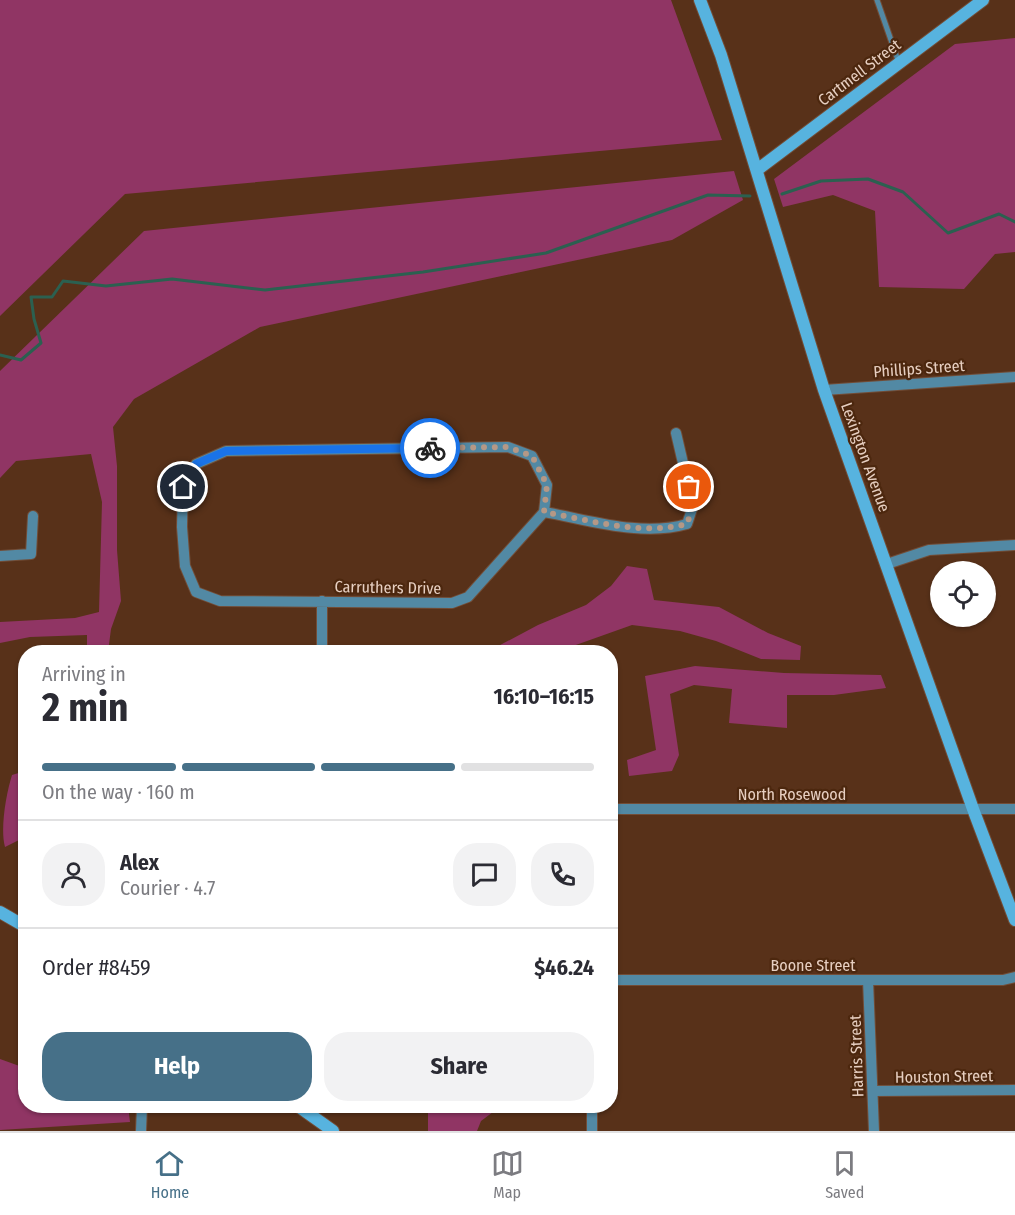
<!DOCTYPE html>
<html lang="en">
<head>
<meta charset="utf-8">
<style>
  :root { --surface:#fff; --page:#f2f2f3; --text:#2b2b33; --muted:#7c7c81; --line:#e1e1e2; --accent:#467088 }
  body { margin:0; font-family:"Fira Sans Condensed",sans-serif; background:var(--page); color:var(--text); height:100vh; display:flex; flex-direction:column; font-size:22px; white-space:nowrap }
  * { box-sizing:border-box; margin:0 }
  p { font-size:20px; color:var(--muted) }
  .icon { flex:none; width:33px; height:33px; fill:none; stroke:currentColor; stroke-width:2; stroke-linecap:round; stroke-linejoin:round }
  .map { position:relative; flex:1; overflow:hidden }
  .side { position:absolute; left:18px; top:645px; width:600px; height:468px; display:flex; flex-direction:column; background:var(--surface); border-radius:24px; box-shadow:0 2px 4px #0004 }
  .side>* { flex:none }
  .controls { position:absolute; left:930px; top:561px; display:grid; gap:12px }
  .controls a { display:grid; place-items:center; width:66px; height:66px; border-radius:50%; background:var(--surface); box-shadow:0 2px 4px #0004; font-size:30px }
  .pin { position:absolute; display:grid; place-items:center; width:51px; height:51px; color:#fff; margin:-26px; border:3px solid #fff; border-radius:50%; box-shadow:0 2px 6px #0007 }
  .courier { position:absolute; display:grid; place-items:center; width:60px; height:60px; margin:-30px; border:4px solid #1a73e8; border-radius:50%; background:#fff; color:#222; box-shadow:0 2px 8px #0007 }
  .head em { font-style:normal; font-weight:700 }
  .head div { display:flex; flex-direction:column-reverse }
  .head { display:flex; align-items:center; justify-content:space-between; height:102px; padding:0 24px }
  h1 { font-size:39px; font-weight:700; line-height:45px }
  .bar { display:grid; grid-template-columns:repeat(4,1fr); gap:9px 6px; align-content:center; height:72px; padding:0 24px }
  .bar i { height:8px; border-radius:4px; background:var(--line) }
  .bar .on { background:var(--accent) }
  .bar p { grid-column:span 4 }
  .line { display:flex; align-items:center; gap:15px; padding:0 24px; border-top:2px solid var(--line) }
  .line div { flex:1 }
  .round { display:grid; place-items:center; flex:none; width:63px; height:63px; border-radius:24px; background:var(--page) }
  .button { display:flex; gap:12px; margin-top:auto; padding:12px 24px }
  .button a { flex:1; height:69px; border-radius:24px; background:var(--accent); color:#fff; font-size:24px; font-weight:700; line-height:69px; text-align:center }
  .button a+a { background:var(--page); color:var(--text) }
  .tabs { display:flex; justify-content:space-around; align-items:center; height:84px; border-top:2px solid var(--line); background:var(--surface); font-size:16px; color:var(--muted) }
  .tabs a { display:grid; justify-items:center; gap:3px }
  .tabs .on { color:var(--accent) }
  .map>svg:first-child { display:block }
</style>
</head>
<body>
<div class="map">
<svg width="1015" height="1131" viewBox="0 0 1015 1131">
  <rect width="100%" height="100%" fill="#583119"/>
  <!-- green -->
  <path fill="#903564" d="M0,0H671L722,140L125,194L0,316Z
    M1015,38V252L995,254L964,289L879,287L875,211L833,195L783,207L774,179L955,44Z
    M734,171L743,200L672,240L260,327L134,399L113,427L117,466V550L121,601L111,629L108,652H87V635L30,637L0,643V622L75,618L99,612L102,502L91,454L16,461L0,478V371L144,231Z
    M627,566L647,569L654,600L719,607L768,633L801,646L800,660L761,659L716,641L680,631L632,625L573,646L560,652H487L538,625L586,605L611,586Z
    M695,666L784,673L881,675L886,688L834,695H787V728L729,723L732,689L694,685L670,694L679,755L672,771L629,776L627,760L656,750L645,676Z
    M25,771V837L5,847C0,829 6,794 12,775Z
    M0,1059L25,1068L26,1106H128L130,1122L0,1130Z
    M428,1106H501L481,1121L477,1131H428Z"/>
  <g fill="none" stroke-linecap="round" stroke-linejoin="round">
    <!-- stream -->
    <path stroke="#2b6050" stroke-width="3" d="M782,194L821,181L868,179L903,192L948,233L999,214L1015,222
      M0,355L21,360L41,343L34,319L31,297H52L63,281L106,286L172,279L265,290L423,272L546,253L708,195L750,196"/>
    <defs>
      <path id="lane" d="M877,0L899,63"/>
      <path id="street" d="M824,390L1015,377
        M508,447L532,456L547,485L544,512L468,597L452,603L220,601L196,592L185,566L182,527L183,487L196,464L226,451Z
        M544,512C590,520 641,537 687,524L693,506L676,433
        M0,556L31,554L33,516
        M887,564L929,550L1015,545
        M322,652V601
        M610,809H1015
        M610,980H1003L1015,977
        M868,980L874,1131
        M873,1091L1015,1090
        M141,1131L142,1106
        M592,1131V1106"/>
      <path id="secondary" d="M700,0L721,55L824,390L973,809L1015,920
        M757,170L983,0
        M0,912L26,927
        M298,1106L333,1131"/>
    </defs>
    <!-- lane casing -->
    <use href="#lane" stroke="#724d37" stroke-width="7"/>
    <!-- street casing -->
    <use href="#street" stroke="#724d37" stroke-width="12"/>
    <!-- secondary casing -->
    <use href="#secondary" stroke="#724d37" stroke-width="14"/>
    <!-- lane -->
    <use href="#lane" stroke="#5289a4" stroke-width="5"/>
    <!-- street -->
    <use href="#street" stroke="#5289a4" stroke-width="10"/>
    <!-- secondary -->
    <use href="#secondary" stroke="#57b3df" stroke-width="12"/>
  </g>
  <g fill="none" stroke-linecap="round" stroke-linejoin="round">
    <!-- done -->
    <path stroke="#b59886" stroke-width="6" stroke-dasharray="0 10.8" d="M430,448L508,447L532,456L547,485L544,512C590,520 641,536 687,524L693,506L689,487"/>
    <!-- route -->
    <path stroke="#1a73e8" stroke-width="8" d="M183,487L196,464L226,451L430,448"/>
  </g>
  <g text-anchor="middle" stroke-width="4.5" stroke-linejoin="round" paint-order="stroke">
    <!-- street labels -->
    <g font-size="16" fill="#e7cfc1" stroke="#4c270e">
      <text transform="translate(859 72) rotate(-37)" y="6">Cartmell Street</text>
      <text transform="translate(919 368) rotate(-4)" y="6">Phillips Street</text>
      <text transform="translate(866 457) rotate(70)" y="6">Lexington Avenue</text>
      <text transform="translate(388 587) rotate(1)" y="6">Carruthers Drive</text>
      <text x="792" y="800">North Rosewood</text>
      <text x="813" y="971">Boone Street</text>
      <text transform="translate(856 1056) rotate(-92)" y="6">Harris Street</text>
      <text transform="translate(944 1076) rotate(-1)" y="6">Houston Street</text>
    </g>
  </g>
</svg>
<div class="controls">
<a><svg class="icon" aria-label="locate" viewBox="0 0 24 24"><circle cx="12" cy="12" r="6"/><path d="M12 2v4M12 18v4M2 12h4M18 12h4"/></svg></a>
</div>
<div class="pin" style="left:689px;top:487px;background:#ea580c"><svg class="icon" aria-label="bag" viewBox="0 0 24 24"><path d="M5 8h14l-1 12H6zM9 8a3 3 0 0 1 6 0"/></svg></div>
<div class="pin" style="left:183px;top:487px;background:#1f2937"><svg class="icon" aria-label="home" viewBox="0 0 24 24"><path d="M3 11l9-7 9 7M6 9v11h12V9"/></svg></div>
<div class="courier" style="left:430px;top:448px"><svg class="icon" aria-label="bike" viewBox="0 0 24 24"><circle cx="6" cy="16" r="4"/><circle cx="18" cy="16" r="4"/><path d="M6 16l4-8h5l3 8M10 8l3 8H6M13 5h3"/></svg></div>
<section class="side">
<div class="head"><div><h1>2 min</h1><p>Arriving in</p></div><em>16:10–16:15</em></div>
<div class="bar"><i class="on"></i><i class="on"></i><i class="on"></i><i></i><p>On the way · 160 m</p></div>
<div class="line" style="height:108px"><a class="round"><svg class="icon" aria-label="person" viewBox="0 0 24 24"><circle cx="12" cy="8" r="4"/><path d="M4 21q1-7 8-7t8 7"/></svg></a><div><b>Alex</b><p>Courier · 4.7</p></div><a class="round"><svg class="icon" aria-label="chat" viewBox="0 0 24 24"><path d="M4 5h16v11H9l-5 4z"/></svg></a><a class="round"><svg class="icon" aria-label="phone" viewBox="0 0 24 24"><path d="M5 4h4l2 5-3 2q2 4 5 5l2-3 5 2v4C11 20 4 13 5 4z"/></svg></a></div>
<div class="line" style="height:78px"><div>Order #8459</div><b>$46.24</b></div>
<div class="button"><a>Help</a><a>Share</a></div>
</section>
</div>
<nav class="tabs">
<a class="on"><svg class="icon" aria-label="home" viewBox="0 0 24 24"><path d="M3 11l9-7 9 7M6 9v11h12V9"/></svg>Home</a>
<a><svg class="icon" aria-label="map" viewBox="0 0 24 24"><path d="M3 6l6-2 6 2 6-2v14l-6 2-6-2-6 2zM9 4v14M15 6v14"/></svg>Map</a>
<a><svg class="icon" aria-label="saved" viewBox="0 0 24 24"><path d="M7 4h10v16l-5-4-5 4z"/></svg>Saved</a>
</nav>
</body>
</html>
